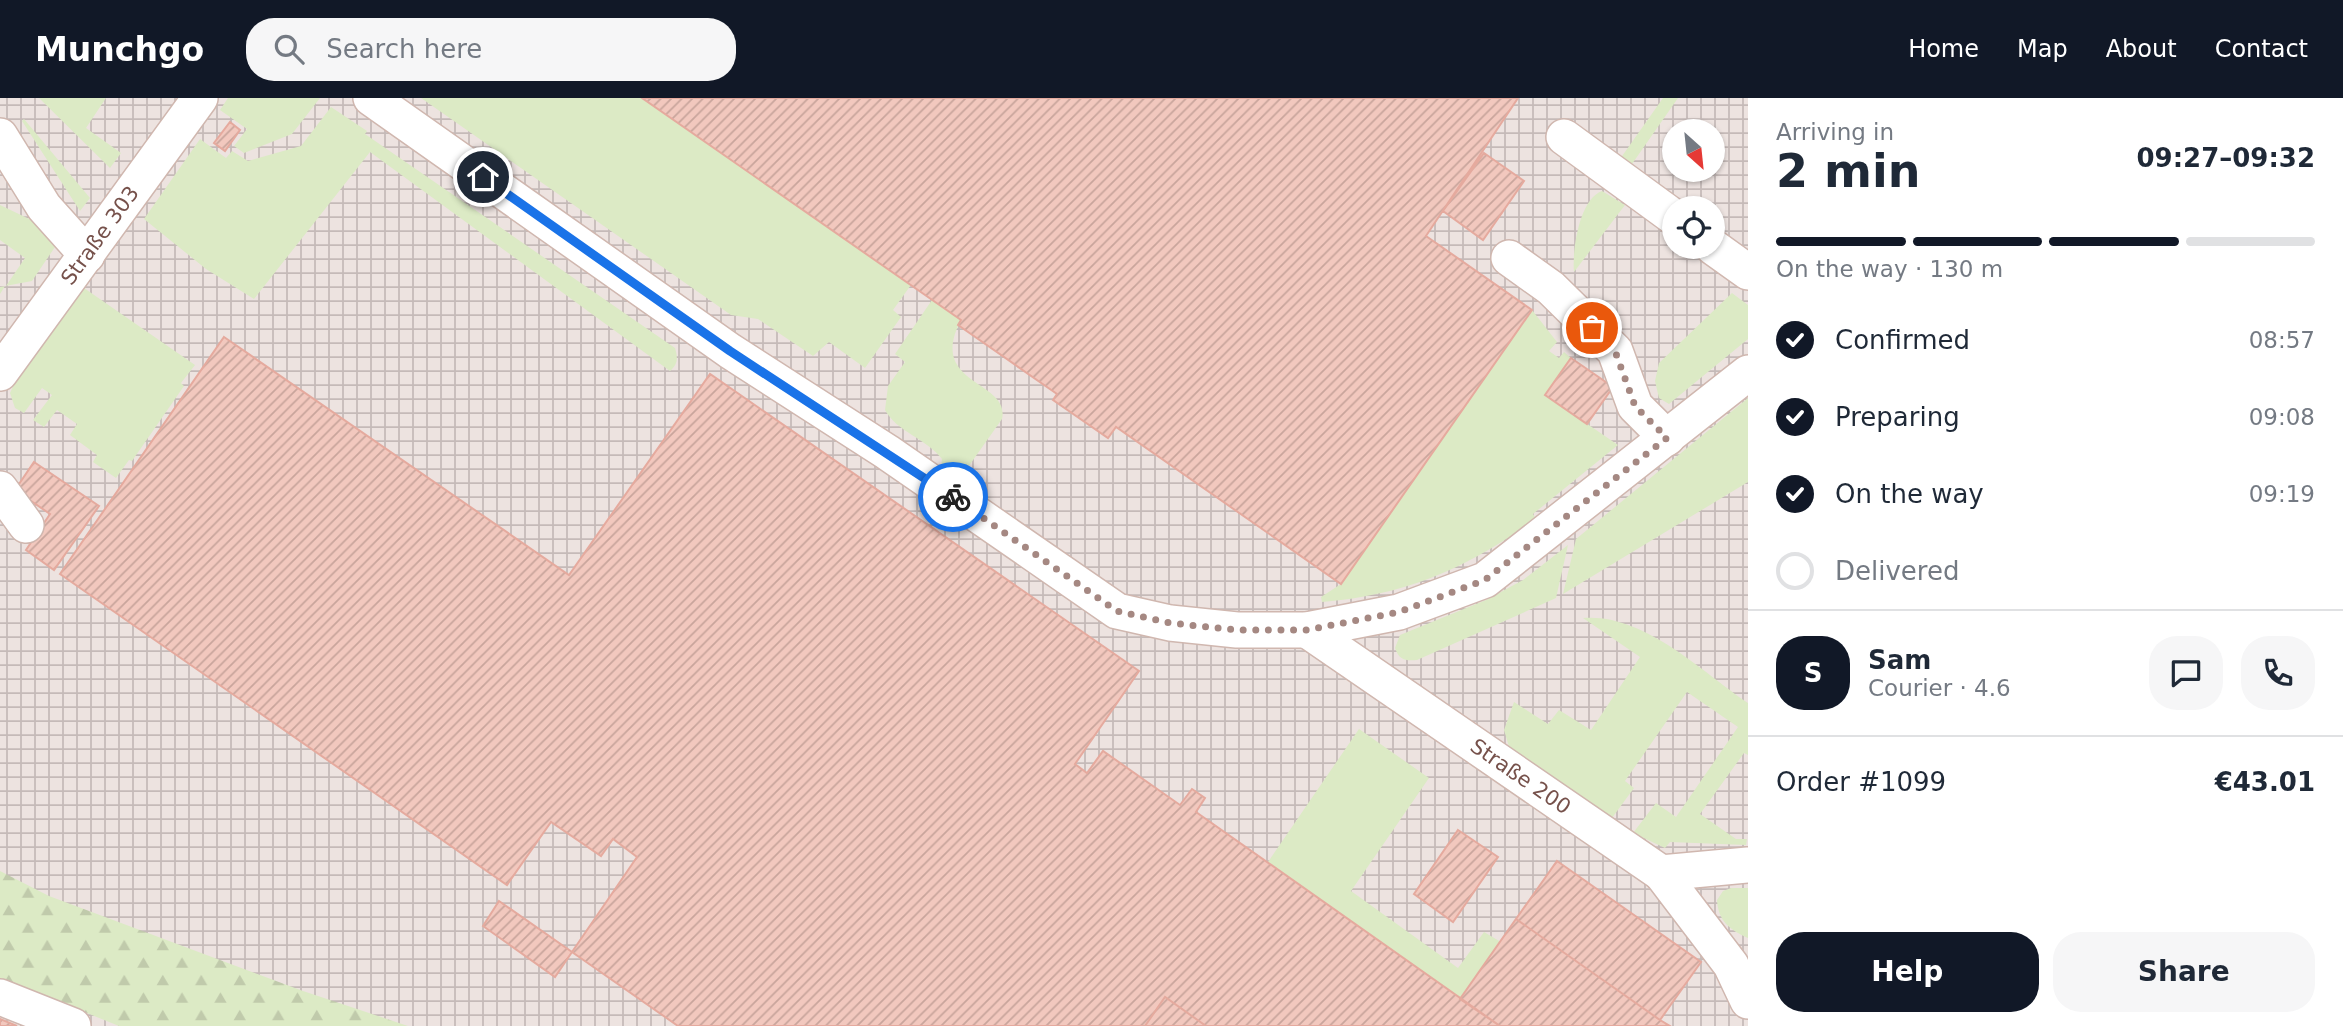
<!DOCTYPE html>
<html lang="en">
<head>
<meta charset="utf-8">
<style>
  :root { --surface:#fff; --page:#f6f6f7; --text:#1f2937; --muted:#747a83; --line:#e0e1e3; --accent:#111827 }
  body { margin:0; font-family:"DejaVu Sans",sans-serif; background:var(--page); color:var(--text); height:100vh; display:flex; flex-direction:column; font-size:26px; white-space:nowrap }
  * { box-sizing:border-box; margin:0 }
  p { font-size:23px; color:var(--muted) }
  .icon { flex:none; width:38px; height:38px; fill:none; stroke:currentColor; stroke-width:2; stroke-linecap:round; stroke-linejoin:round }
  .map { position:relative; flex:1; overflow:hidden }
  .sheet { display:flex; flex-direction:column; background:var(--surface); width:595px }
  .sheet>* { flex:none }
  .needle { width:46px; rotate:153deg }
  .controls { position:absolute; left:1662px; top:21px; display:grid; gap:14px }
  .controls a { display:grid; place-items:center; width:63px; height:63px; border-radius:50%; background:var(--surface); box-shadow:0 2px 5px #0004; font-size:35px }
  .pin { position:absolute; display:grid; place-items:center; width:60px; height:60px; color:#fff; margin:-30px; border:4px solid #fff; border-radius:50%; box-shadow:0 2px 7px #0007 }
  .courier { position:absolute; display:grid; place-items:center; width:70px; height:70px; margin:-35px; border:5px solid #1a73e8; border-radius:50%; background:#fff; color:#222; box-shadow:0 2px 9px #0007 }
  .head em { font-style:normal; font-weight:600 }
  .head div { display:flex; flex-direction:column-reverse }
  .head { display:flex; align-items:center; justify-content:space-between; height:119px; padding:0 28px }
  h1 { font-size:46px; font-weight:600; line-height:52px }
  .bar { display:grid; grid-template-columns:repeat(4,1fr); gap:10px 7px; align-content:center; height:84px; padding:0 28px }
  .bar i { height:9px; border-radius:5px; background:var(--line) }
  .bar .on { background:var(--accent) }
  .bar p { grid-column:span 4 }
  .line { display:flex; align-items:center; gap:18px; padding:0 28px; border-top:2px solid var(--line) }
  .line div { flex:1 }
  .round { display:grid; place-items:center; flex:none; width:74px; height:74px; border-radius:28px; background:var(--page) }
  ol { padding:0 28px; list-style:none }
  li { display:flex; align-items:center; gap:21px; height:77px }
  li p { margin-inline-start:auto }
  li .icon { padding:7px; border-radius:50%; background:var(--accent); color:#fff; stroke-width:4 }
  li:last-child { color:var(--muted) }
  li i { width:38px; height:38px; border:4px solid var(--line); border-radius:50% }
  .primary-button { display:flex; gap:14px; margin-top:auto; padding:14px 28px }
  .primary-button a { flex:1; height:80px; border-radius:28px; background:var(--accent); color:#fff; font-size:28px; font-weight:600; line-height:80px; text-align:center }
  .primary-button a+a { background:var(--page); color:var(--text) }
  header { display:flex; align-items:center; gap:42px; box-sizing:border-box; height:98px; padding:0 35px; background:var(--accent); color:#fff }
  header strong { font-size:33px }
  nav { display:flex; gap:38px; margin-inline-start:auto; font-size:24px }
  .search { width:490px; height:63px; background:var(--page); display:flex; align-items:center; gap:18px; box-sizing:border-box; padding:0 24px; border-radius:28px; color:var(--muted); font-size:26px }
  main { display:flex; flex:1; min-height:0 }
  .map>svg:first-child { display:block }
</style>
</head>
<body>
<header>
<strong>Munchgo</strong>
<div class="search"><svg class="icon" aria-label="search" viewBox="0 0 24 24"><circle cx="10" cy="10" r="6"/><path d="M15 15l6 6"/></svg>Search here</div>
<nav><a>Home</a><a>Map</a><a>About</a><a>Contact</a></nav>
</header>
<main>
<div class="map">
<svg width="1748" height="928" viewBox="0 0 1748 928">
  <defs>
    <pattern id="industrial-grid" width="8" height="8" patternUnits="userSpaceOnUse" patternTransform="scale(1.75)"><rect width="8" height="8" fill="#ede3e0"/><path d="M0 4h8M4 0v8" fill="none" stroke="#c5bab8"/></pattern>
    <pattern id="forest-firs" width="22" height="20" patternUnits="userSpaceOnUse" patternTransform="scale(1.75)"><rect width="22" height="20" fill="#dceac5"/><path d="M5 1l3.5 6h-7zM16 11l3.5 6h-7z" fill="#c0caab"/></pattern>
    <pattern id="building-hatch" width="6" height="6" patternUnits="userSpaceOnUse" patternTransform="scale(1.75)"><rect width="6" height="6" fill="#f2c8be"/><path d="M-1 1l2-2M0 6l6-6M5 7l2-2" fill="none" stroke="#c9a59c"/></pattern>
  </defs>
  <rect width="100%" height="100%" fill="#fcefe7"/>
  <!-- industrial -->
  <path fill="url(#industrial-grid)" fill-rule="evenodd" d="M0,0H1748V928H0ZM1675,33H1713V72H1675ZM1675,110H1713V149H1675Z"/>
  <!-- green -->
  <path fill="#dceac5" d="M39,0H106L86,30L121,55L110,70Z
    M228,0H320L292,36L244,55L234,48L247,31L220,12Z
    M421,0H642L911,187L893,212L901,219L865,270L829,244L813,258L758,221L731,217Z
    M1663,0H1678L1632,66L1620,61Z
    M331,9L367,33L365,36L675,250C678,260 678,266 670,273L370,54L254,201L206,171L144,121L200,41L226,60L232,53L248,63L301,48Z
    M24,21L90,100L80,113L22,23Z
    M1602,93L1625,107L1574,174C1572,154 1579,101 1602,93Z
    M0,107L44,128L55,149L32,183L5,188L0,196V189L6,188L25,160L0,142Z
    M84,190L195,267L181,285L184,288L132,363L129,362L116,380L93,364L97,357L70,337L77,326L57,312L44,329L33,322L52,297L42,290L24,315L15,310L10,295L21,272Z
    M1732,195L1748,207V241L1669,306L1659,300L1655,283L1659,265Z
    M932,202L961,222C926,288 1011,282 1002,321L959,382L941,370L942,361C927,341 897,334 885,312L888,288L905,264L895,256Z
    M1532,212L1557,244L1549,253L1559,260L1564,254L1571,260L1545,297L1618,347L1533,416L1536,421C1467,470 1407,497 1322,504L1321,499L1341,486Z
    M1748,300V384L1563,496L1576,441Z
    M1568,447L1556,500L1417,562C1405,563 1399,562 1395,550L1400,537L1486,502L1523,482Z
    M1583,520C1643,515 1700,572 1748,605V657L1744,655L1700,716L1736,741H1747L1746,747L1670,744L1665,750L1633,735L1656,705L1676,719L1738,629L1687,594L1625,683L1634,690L1612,720L1510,652L1504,632L1514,604L1548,626L1559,612L1591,632L1640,559Z
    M1359,631L1429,680L1351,793L1458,870L1484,834L1501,844L1460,901L1268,764Z
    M1731,790H1748V840C1730,832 1718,823 1717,802L1723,793Z"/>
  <!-- forest -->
  <path fill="url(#forest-firs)" d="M0,773L49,798L303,893L408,928H119L0,880Z"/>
  <!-- building -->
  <path fill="url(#building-hatch)" stroke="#e5aa9e" stroke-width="2" d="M642,0H1518L1426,138L1532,212L1341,486L1116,329L1108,340L1053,302L1057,296L958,227L961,222Z
    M230,24L240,32L225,53L214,45Z
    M1484,55L1524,83L1483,142L1443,113Z
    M224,239L569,477L710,276L1139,573L1075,666L1087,675L1103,653L1180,707L1192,691L1205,700L1196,714L1500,928H1206L1165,899L1145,928H678L572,854L637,759L613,741L601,758L551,724L507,787L60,476Z
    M1571,260L1613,289L1587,326L1545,297Z
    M34,364L99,408L54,472L26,452L50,416L15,392Z
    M1458,732L1498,759L1453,824L1414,796Z
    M1557,763L1701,864L1660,922L1516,821Z
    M499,803L572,854L555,879L483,828Z
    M1516,821L1660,922L1670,928H1500L1460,901Z
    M1165,899L1206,928H1145Z
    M0,921L17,928H0Z"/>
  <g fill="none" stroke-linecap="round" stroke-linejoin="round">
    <defs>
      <g id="minor">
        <path d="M371,0L730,253L887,354L1117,513L1170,525L1237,532H1307L1399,514L1485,482L1748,275"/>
        <path d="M0,38L44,109L87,157"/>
        <path d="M1564,39L1675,120"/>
        <path d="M1713,149L1748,174"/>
        <path d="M1509,160L1551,190L1615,253L1635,308L1667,340"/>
        <path id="s1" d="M0,275L200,0"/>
        <path d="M0,391L26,427"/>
        <path id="s2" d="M1307,532L1661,775L1748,767"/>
        <path d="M1661,775L1731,867L1748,903"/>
        <path d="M0,899L73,928"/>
      </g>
    </defs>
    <!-- minor casing -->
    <use href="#minor" stroke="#d0b7af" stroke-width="38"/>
    <!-- minor -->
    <use href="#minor" stroke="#fff" stroke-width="35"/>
  </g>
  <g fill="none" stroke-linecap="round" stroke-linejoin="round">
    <!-- done -->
    <path stroke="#a58882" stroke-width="7" stroke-dasharray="0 12.6" d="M953,399L1117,513L1170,525L1237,532H1307L1399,514L1485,482L1667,340L1635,308L1615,253L1592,230"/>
    <!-- route -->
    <path stroke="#1a73e8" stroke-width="9" d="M483,79L730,253L953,399"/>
  </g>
  <g text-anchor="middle" stroke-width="5" stroke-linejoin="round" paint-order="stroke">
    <!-- street labels -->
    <g font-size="21" fill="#76514b" stroke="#fff4ed">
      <text dy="7" stroke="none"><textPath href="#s1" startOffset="170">Straße 303</textPath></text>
      <text dy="7" stroke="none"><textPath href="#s2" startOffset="259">Straße 200</textPath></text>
    </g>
  </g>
</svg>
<div class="controls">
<a><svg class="needle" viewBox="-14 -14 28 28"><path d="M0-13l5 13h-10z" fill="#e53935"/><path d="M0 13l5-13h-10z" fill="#747a83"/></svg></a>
<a><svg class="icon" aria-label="locate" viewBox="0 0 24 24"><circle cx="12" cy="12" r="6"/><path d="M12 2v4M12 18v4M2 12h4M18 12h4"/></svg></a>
</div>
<div class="pin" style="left:1592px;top:230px;background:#ea580c"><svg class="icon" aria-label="bag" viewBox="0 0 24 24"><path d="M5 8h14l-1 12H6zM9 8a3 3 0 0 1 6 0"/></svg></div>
<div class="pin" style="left:483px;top:79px;background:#1f2937"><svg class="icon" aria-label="home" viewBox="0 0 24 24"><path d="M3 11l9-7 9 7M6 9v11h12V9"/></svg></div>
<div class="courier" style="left:953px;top:399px"><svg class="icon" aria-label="bike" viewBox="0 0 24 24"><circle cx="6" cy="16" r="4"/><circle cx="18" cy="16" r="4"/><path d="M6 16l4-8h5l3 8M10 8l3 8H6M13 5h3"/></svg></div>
</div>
<section class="sheet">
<div class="head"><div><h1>2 min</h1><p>Arriving in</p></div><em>09:27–09:32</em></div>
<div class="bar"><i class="on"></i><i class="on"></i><i class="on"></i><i></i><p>On the way · 130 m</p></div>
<ol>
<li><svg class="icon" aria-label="check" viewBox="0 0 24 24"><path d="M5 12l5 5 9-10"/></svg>Confirmed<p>08:57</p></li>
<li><svg class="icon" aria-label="check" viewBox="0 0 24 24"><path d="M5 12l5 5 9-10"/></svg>Preparing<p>09:08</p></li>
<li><svg class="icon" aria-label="check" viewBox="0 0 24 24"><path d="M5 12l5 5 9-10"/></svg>On the way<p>09:19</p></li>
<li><i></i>Delivered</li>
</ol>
<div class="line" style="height:126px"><b class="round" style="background:var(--accent);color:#fff">S</b><div><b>Sam</b><p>Courier · 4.6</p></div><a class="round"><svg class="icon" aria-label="chat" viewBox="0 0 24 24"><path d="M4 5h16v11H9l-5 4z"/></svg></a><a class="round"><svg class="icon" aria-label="phone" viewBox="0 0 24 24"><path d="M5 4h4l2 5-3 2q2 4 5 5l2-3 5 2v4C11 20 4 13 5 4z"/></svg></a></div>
<div class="line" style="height:91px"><div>Order #1099</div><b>€43.01</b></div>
<div class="primary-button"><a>Help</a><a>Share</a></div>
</section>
</main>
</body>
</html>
